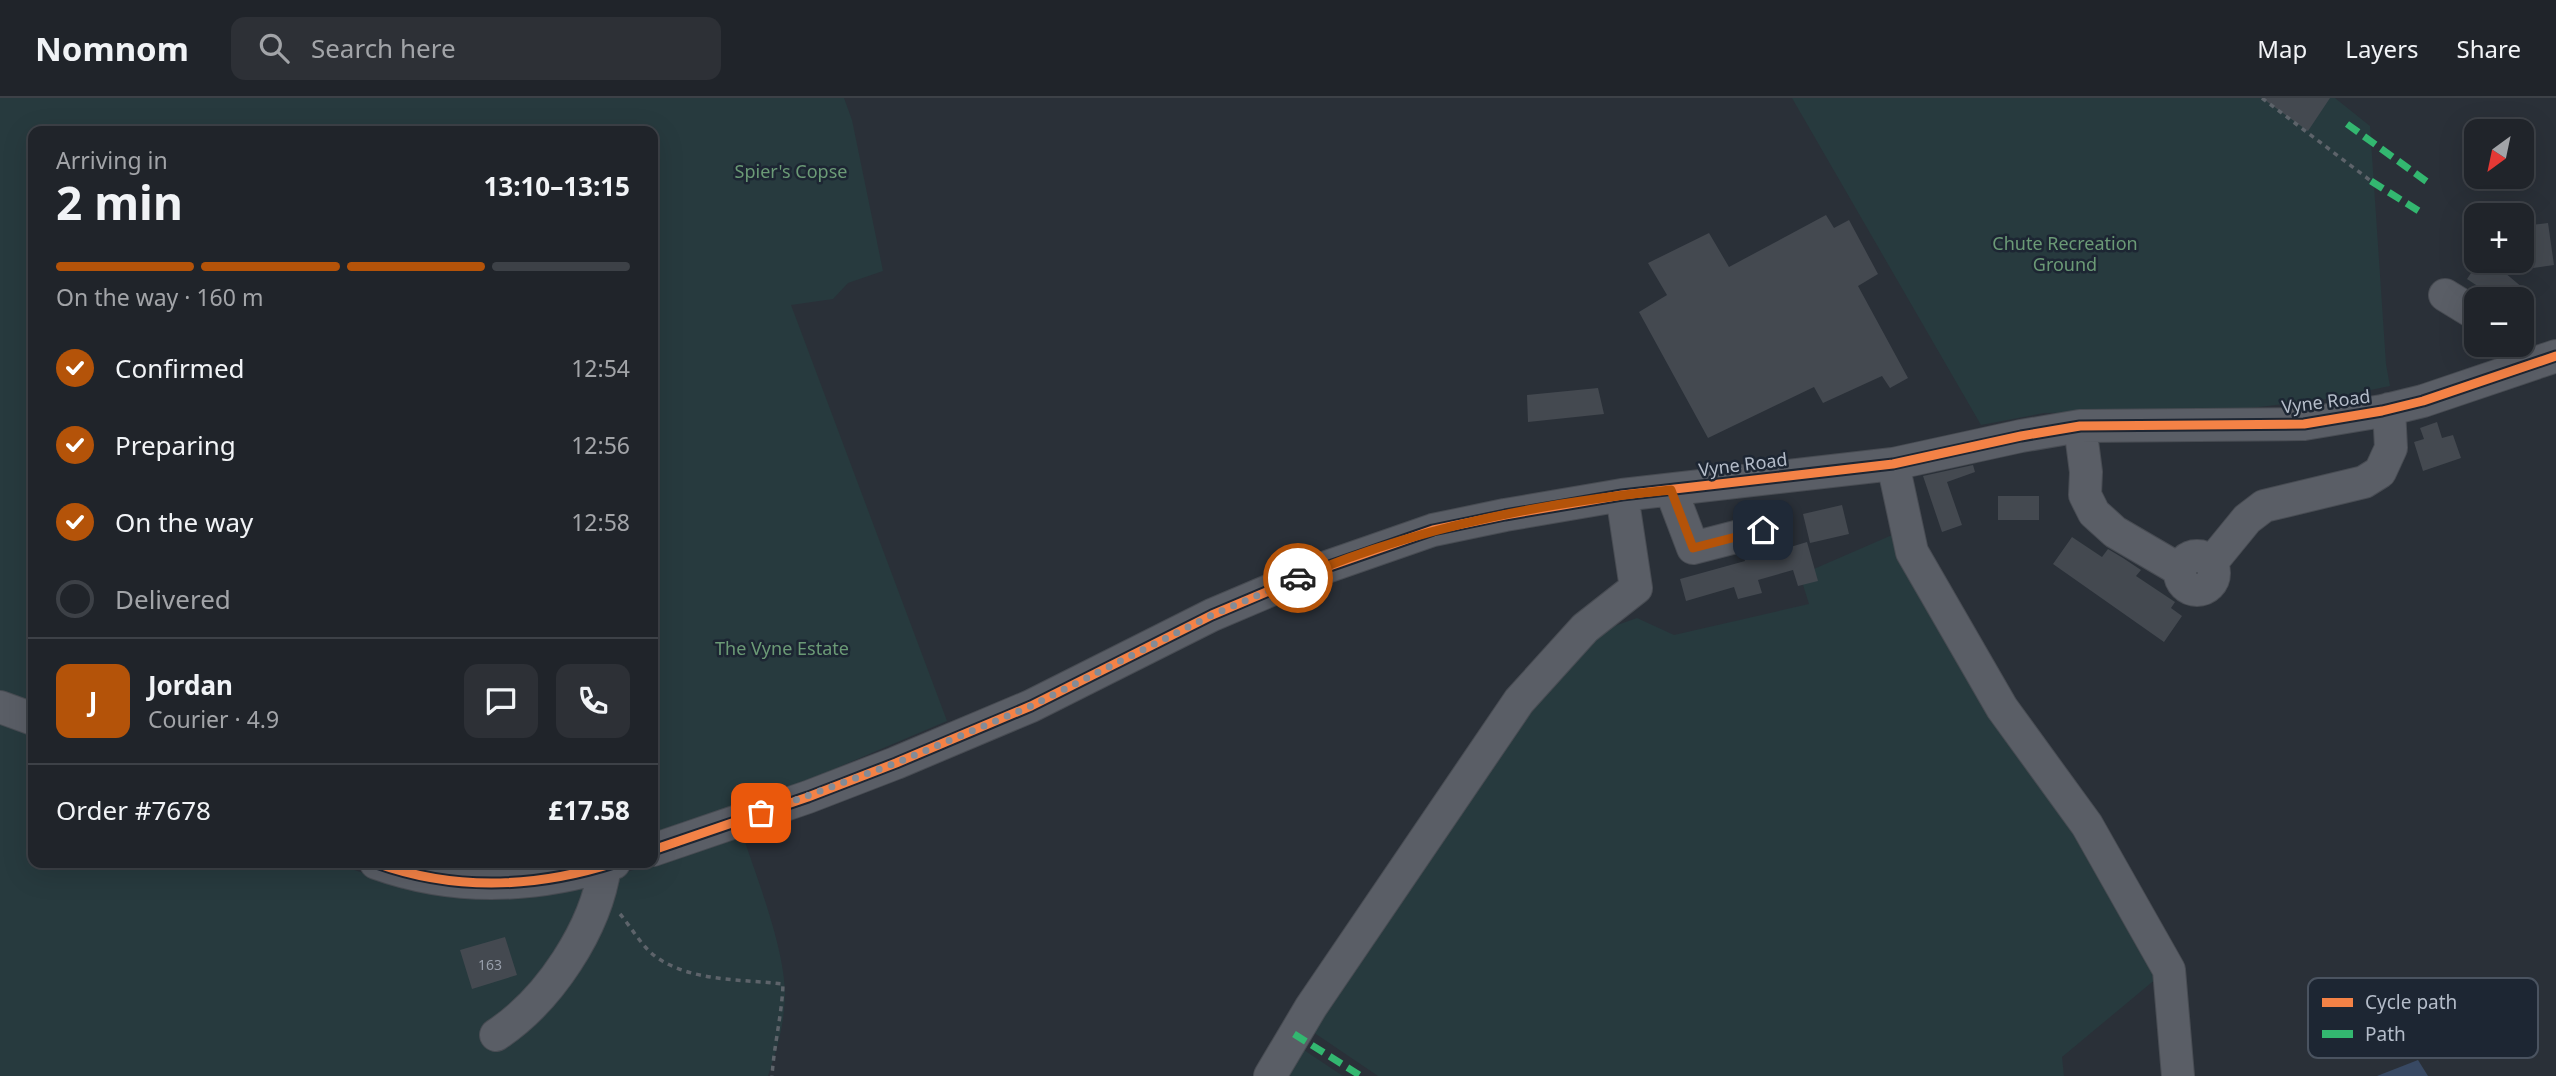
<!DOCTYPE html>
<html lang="en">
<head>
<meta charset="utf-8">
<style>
  :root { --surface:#20242a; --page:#2d3036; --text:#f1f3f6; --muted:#a2a4a8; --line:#3d4147; --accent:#b45309 }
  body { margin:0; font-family:"Noto Sans",sans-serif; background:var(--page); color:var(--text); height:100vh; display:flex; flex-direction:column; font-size:26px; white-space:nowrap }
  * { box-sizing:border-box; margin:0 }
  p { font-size:23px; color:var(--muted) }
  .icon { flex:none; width:38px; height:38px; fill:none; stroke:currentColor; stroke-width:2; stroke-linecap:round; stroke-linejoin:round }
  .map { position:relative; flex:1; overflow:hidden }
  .details { position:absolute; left:28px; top:28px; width:630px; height:742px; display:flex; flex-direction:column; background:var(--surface); border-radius:14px; box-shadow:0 7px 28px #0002,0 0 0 2px var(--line) }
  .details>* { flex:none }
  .needle { width:46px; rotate:213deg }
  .tools { position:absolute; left:2464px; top:21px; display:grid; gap:14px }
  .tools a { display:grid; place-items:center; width:70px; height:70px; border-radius:14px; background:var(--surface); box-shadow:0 7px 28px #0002,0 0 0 2px var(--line); font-size:35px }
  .pin { position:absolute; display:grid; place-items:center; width:60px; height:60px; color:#fff; margin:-30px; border-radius:14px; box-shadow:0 4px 10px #0006 }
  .courier { position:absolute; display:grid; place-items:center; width:70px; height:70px; margin:-35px; border:5px solid #b45309; border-radius:50%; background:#fff; color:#222; box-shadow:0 2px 9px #0007 }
  .overview em { font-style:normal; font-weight:700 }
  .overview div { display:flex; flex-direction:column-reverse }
  .overview { display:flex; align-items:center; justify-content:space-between; height:119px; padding:0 28px }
  h1 { font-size:46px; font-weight:700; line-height:52px }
  .bar { display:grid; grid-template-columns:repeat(4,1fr); gap:10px 7px; align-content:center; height:84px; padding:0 28px }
  .bar i { height:9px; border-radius:5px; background:var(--line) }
  .bar .on { background:var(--accent) }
  .bar p { grid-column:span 4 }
  .line { display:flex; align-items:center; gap:18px; padding:0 28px; border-top:2px solid var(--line) }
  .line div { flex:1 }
  .round { display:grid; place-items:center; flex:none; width:74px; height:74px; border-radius:14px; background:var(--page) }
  ol { padding:0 28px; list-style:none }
  li { display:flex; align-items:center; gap:21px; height:77px }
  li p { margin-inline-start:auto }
  li .icon { padding:7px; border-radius:50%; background:var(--accent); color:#fff; stroke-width:4 }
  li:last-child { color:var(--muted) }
  li i { width:38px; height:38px; border:4px solid var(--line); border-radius:50% }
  header { display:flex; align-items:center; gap:42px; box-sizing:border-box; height:98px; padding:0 35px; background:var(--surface); border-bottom:2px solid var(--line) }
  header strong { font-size:33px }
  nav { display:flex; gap:38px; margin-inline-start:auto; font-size:24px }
  .search { width:490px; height:63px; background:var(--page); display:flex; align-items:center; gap:18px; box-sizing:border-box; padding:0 24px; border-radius:14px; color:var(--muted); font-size:26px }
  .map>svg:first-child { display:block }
</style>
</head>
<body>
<header>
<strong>Nomnom</strong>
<div class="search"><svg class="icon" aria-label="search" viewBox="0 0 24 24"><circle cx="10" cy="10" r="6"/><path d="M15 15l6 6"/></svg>Search here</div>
<nav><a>Map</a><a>Layers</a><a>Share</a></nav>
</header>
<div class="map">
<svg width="2556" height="978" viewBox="0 0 2556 978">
  <rect width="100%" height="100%" fill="#2a3038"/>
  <!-- green -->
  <path fill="#273a3e" d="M0,0H844L852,22L883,173L848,185L833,201L791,207L947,623L754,705L653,737V33H33V604L0,596Z
    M1792,0H2335L2370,28L2386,266L2390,288L2327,301L2251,310L2176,313L2044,315L1981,327Z
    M1899,434L2083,740L2157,880L2062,959L2064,978H1378L1310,932L1532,607L1589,537L1637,520L1674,537L1809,506L1800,477Z
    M0,626L33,638V765H333L397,786L570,789L630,773L743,738C758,783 786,854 785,899C784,927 777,952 768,978H0Z
    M1298,948L1343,978H1281Z"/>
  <!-- water -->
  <path fill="#384963" d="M2418,962L2428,978H2377Z"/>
  <!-- building -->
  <path fill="#444950" d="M2262,0H2330L2308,33Z
    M1826,117L1834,130L1849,122L1878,176L1858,188L1908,280L1890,290L1882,278L1823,305L1814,289L1708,340L1639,214L1667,197L1648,165L1709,135L1729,169Z
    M2548,125L2554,167L2504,174L2536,201H2497L2467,181L2479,163H2484L2503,175L2513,163H2522V128Z
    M1598,290L1604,316L1528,324L1527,297Z
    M2437,324L2442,340L2453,337L2461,360L2423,373L2414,344L2424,341L2420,330Z
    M1973,367L1975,374L1947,384L1962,427L1942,434L1923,378Z
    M1998,398H2039V422H1998Z
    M1842,407L1849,436L1810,445L1803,416Z
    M2072,439L2102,459L2108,451L2123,460L2141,472L2136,478L2175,504L2171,510L2182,518L2164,544L2053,466Z
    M1807,444L1818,483L1798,488L1793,472L1758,482L1762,495L1738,501L1734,489L1686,503L1680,481L1745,463L1743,456L1759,452L1761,458Z
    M505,839L517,877L472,891L460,852Z"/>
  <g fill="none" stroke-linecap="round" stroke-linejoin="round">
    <defs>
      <path id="minor" d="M2445,197L2476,216
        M2080,328L2086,374L2085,397L2094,415L2115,434L2180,472
        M1893,366L1912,454L2002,610L2087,727L2169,872L2178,978
        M1671,392L1693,450L1763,432
        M2180 475a17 17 0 1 1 34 0a17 17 0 1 1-34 0Z
        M2211,465L2247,421L2264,408L2364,384L2380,374L2391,350L2389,311
        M0,609L33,621
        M653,752L808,699L896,665L1031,608L1212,517L1318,472L1433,432L1505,417L1622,397L1893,366L2021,338L2080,328L2304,326L2382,313L2423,303L2556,258
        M376,765C454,793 535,790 614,765
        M496,937C549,902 596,831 605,768
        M1270,978L1311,909L1519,603L1585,530L1636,490L1622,397"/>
    </defs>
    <!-- minor casing -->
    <use href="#minor" stroke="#484c53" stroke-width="34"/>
    <!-- path -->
    <path stroke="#5d636a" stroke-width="3.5" stroke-dasharray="5 5" stroke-linecap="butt" d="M2262,0L2371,83
      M620,816C632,830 643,851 659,861C695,884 742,881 783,886C782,916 774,947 772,978"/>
    <!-- minor -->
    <use href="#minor" stroke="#5a5e66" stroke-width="32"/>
    <!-- quiet -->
    <path stroke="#33b770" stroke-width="7" stroke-dasharray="14 7" stroke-linecap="butt" d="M2347,26L2430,86
      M2371,83L2422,115
      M1294,936L1361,978"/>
    <defs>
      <path id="cycleway" d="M653,752L808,699L896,665L1031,608L1212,517L1318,472L1433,432L1505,417L1622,397L1893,366L2021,338L2080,328L2304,326L2382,313L2423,303L2556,258
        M376,765C454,793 535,790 614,765"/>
    </defs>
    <!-- cycleway casing -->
    <use href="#cycleway" stroke="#1d2633" stroke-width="13"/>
    <!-- cycleway -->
    <use href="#cycleway" stroke="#f48246" stroke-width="9"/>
  </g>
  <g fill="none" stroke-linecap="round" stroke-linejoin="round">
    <!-- done -->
    <path stroke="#848b96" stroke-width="7" stroke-dasharray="0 12.6" d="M761,715L896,665L1031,608L1212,517L1298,480"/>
    <!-- route -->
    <path stroke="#b45309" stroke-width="9" d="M1298,480C1416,429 1544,404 1671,392L1693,450L1763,432"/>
  </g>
  <g text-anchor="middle" stroke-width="5" stroke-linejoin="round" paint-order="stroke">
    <!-- number labels -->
    <g font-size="14" fill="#989fab">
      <text x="490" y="872">163</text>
    </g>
    <!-- park labels -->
    <g font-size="18" fill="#6b9a76" stroke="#1d2633">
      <text x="791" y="80">Spier's Copse</text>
      <text x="2065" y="152">Chute Recreation<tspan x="2065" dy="21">Ground</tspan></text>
      <text x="782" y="557">The Vyne Estate</text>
    </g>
    <!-- street labels -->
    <g font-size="18" fill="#b4bcc9" stroke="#1d2633">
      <text transform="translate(2326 304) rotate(-7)" y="6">Vyne Road</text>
      <text transform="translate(1743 367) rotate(-7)" y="6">Vyne Road</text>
    </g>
  </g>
  <!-- legend -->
  <rect x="2308" y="880" width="230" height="80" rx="10" fill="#1d2633" stroke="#4a5360" stroke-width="2"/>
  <rect x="2322" y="900" width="31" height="9" fill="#f48246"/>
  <rect x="2322" y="932" width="31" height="8" fill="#33b770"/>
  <g font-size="19" fill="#b4bcc9">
    <text x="2365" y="911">Cycle path</text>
    <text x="2365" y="943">Path</text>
  </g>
</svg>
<div class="tools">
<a><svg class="needle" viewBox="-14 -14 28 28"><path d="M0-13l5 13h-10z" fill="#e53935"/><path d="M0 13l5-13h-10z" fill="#a2a4a8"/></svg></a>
<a>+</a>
<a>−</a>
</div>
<div class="pin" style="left:761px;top:715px;background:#ea580c"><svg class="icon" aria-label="bag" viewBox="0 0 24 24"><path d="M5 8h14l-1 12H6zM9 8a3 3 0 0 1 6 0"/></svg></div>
<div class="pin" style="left:1763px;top:432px;background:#1f2937"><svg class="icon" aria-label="home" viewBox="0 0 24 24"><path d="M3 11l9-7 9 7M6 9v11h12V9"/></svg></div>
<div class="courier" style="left:1298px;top:480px"><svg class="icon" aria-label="car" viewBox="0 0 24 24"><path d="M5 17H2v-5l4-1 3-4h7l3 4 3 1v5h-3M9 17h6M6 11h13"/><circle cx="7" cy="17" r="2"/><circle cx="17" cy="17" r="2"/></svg></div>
<section class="details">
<div class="overview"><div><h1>2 min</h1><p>Arriving in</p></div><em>13:10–13:15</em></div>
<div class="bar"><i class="on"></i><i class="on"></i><i class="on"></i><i></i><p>On the way · 160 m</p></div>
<ol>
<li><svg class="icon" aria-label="check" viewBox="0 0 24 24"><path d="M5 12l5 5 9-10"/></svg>Confirmed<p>12:54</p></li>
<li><svg class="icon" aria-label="check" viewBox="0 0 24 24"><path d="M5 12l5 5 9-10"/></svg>Preparing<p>12:56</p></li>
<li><svg class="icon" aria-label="check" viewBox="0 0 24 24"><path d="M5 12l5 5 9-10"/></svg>On the way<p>12:58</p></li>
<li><i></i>Delivered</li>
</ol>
<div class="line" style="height:126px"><b class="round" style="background:var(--accent);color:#fff">J</b><div><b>Jordan</b><p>Courier · 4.9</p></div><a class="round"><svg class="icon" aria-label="chat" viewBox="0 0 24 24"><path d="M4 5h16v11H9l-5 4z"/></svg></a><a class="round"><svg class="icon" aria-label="phone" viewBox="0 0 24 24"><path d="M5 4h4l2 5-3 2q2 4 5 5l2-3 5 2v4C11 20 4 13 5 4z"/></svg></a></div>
<div class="line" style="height:91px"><div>Order #7678</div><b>£17.58</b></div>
</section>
</div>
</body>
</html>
